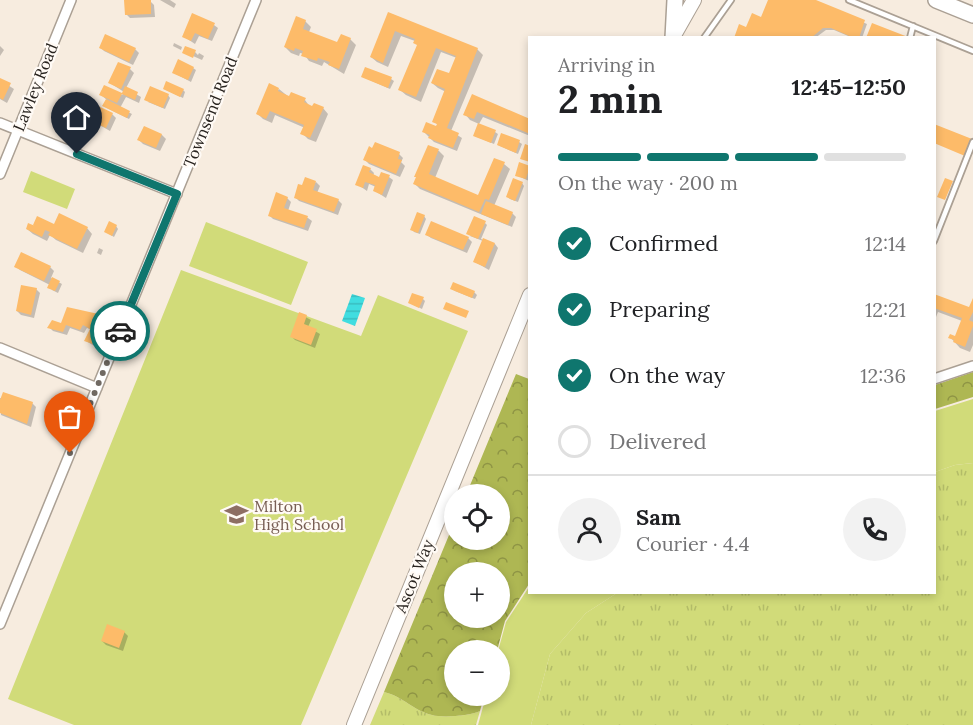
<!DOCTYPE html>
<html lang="en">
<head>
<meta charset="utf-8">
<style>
  :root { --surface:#fff; --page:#f2f2f2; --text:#202124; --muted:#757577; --line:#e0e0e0; --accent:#0f766e }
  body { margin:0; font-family:Lora,serif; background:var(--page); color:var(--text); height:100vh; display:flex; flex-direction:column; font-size:22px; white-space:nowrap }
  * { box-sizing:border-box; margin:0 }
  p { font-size:20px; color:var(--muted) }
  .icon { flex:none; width:33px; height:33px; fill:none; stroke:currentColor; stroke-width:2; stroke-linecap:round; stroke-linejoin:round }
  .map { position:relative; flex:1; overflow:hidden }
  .panel { position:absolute; left:528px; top:36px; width:408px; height:558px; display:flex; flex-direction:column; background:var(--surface); border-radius:0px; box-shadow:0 3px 9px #0003 }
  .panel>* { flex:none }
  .buttons { position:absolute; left:444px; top:484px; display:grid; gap:12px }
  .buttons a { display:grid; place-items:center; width:66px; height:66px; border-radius:50%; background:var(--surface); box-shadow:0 3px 9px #0003; font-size:30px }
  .pin { position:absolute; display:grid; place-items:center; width:51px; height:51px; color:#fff; margin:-62px -26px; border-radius:50% 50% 50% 0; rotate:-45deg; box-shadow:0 0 6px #0007 }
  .pin .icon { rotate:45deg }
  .courier { position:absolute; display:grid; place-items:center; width:60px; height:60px; margin:-30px; border:4px solid #0f766e; border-radius:50%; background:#fff; color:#222; box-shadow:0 2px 8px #0007 }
  .overview em { font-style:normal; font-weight:800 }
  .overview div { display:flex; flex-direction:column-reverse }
  .overview { display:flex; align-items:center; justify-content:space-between; height:102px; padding:0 30px }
  h1 { font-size:39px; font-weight:800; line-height:45px }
  .bar { display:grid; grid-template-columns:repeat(4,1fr); gap:9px 6px; align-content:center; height:72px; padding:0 30px }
  .bar i { height:8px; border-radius:4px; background:var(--line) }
  .bar .on { background:var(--accent) }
  .bar p { grid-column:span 4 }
  .line { display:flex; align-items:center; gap:15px; padding:0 30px; border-top:2px solid var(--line) }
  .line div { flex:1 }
  .round { display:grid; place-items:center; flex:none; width:63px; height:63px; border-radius:32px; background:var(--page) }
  ol { padding:0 30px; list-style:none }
  li { display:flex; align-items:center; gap:18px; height:66px }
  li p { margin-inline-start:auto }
  li .icon { padding:6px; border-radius:50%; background:var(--accent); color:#fff; stroke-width:4 }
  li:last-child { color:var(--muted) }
  li i { width:33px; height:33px; border:3px solid var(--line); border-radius:50% }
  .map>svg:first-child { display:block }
</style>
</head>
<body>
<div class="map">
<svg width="973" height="725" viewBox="0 0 973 725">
  <defs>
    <pattern id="grass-tufts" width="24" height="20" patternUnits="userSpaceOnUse" patternTransform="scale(1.5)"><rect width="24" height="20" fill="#d1db79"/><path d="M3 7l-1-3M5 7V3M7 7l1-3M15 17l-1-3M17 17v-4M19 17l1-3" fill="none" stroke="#b3bc68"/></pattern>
    <pattern id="forest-crowns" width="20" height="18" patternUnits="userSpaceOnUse" patternTransform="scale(1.5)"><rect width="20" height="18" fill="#aeb753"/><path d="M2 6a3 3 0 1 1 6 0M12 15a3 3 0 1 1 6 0" fill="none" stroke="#8e9444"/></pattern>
    <pattern id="water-rules" width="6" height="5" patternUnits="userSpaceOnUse" patternTransform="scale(1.5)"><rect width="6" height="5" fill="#41dde0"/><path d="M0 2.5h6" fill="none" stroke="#39bdc0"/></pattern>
  </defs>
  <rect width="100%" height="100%" fill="#f7ecdf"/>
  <!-- grass -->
  <path fill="url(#grass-tufts)" d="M973,463V725H531L550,654L586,613L617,593L934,592L935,472L955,465Z
    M384,692C402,696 416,712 432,715C442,718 470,716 480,711L476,725H370Z"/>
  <!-- forest -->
  <path fill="url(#forest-crowns)" fill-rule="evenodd" d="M973,372V397L935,409V385Z
    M516,374L529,379V584L505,621L497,651H454V696H484L480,711C470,716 442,718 432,715C416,712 402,696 384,692L454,523V540H500V495H466ZM454,573H500V618H454Z"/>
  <!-- green -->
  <path fill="#d1db79" d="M31,171L75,189L67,209L23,192Z
    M206,222L308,262L291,305L189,266Z
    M181,270L361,336L378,295L468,331L301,725H74L8,699Z
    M973,399V463L955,465L935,472V411Z
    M529,587L530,592L617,593L586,613L550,654L531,725H478L486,696H500L498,651L506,622Z"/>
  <!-- water -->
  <path fill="url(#water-rules)" d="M352,294L365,298L355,326L342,321Z"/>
  <!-- shadow -->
  <path fill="#0003" d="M160,0H170L176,4L174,8Z
    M770,0H812L867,24L862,38H853L834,30H826L815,38H735L762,19Z
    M150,1L154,5L155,17L130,18L126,14Z
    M389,13L477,49L483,55L451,131L462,138L457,151L434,142L424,132L436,128L438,125L434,121L446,92L438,88L432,83L450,75L457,58L441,52L421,102L406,95L400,90L418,46L415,41L401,36L388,67L377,62L371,57Z
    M305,21L311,27L309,32L338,44L350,39L356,45L344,74L324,62L322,66L309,61L304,54L300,53L299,56L291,53L285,47Z
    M214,25L218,28L212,41L199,36L195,44L183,36Z
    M174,43L182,47L181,50L173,46Z
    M0,46L4,50L0,56Z
    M100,47L135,49L139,53L133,65L104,51Z
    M184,52H195L198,55L199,53L204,56L202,60Z
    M193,68L196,70L191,82L174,73Z
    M130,69L134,73L126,88L141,97L139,103L126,97L120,108L132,114L129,119L107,108L104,106L107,100L101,95L105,87L122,95L124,92L110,83Z
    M363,77L391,79L394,81L390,89Z
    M0,80L14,89L7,103L0,99Z
    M164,89L183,90L185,92L183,98Z
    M279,89L290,98L292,94L305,100L310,107L323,108L328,114L316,142L308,139L302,133L305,128L275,115L272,123L263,119L258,114Z
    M168,95L170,98L165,109L148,102Z
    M472,96L530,120V136L483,117L479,124L470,120L465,114Z
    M112,114L116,118L110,131L89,119Z
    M144,127L162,135L166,139L160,151L143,144L139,140Z
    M495,132L498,134L494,144L475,136Z
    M519,142L522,144L518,154L498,145Z
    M429,147L439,151L444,156L435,178L479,197L495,160L504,164L510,169L494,206L512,213L516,217L512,227L420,189L415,184Z
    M399,154L403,158L401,162L405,166L400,177L369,164L365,160Z
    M530,167L529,181L516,175Z
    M370,169L374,173L373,176L380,179L389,177L393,180L386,198L375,191L376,187L369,184L367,191L357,184Z
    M316,182L320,186L317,193L338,200L342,204L338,215L299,201L295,197Z
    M522,183L524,186L518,202L510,199L508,197Z
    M287,198L291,202L288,211L308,218L312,221L308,231L273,219L269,215Z
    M424,216L426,219L420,234L414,232L412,229Z
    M38,218L54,226L87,228L92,234L83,253L56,240L50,235L47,241L33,234L27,229L33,228Z
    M485,223L487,225L481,239L495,244L498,248L489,270L475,262L483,241L470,236Z
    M116,226L118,229L114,237L106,232Z
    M427,235L468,238L472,242L467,253L431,238Z
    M99,248L103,250L101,255L97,253Z
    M22,254L50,267L54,271L51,278L62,284L58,293L52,290L50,285L20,270L16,266Z
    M454,284L474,292L477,295L475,299L455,291L452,289Z
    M36,289L40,293L34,318L21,315L17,311Z
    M934,295L970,309L973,301V345L970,352L960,348L950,337L956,338L962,321L938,312L936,317L934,316Z
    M423,299L425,301L422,309L410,303Z
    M300,314L311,320L308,327L320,334L315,348L295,340L291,336Z
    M102,317L106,321L96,347L86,341L92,330L87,328L84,333L70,328L67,335L53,331L49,327Z
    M0,398L32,403L36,407L31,427L1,415Z
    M124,632L128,636L123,651L106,645L102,641Z"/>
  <!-- building -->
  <path fill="#fdbb69" d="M124,0H151V14L125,15Z
    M768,0H816L865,20L859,38H854L831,28H823L811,38H734L739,24L746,27L752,13L761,17Z
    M388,12L478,48L447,128L459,133L453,148L428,138L430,135L422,132L426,122L436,126L437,124L432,122L445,89L431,83L437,69L449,73L456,56L436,48L416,97L398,90L417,45L413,43L415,39L395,31L383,63L370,57Z
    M192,13L215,23L208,39L195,33L191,41L182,37Z
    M296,16L306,20L303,29L337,42L341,34L351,38L339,69L328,65L330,62L318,58L317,61L301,56L303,51L295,48L294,51L284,47Z
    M872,23L908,37V38H866Z
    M105,34L136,48L129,62L99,48Z
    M185,46L196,50L193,58L182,53Z
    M178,59L194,67L188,80L172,73Z
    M118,62L131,67L121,89L108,83Z
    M365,67L392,77L388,88L361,77Z
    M0,78L11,83L3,100L0,98Z
    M166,81L184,89L180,97L163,89Z
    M269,83L279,88L278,91L289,96L291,92L306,98L304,102L312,106L314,103L324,107L310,138L300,134L304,125L270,111L266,119L256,114Z
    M104,85L122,93L125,86L138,92L135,100L122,94L117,103L99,95Z
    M150,86L169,94L163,108L144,100Z
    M472,94L530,119V134L477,112L474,119L463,115Z
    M106,99L130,111L127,118L102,106Z
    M94,104L113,113L106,128L87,119Z
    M478,123L496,130L491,143L473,136Z
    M934,124L972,139L965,156L934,143Z
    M144,126L162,134L156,148L137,140Z
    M501,133L520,140L516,153L497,145Z
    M375,142L400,152L398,159L402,160L396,174L363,160L369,146L372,148Z
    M525,144L530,146V162L520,159Z
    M428,145L439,149L429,174L478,195L494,158L505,162L489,200L485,199L479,212L413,184L416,177H414Z
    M519,162L530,166L526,179L515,176Z
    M363,165L371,168L369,172L379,177L381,172L390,175L382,195L373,191L375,185L365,182L363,188L355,185Z
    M305,177L316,181L313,190L339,199L334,212L294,198L298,184L302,185Z
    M513,178L523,182L515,201L506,197Z
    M945,178L953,181L945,200L937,197Z
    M276,192L288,197L284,208L308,216L304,228L268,216Z
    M486,201L513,212L508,225L481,214Z
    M417,212L425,215L418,233L410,230Z
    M59,213L88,227L77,249L48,235L50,232L45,230L42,237L26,229L28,223L35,226L33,225L37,216L54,224Z
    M474,216L486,221L478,239L466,234Z
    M109,221L117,225L112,236L104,232Z
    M431,221L469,237L463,250L425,235Z
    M483,238L495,243L485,267L473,262Z
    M21,252L51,266L44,281L14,267Z
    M52,277L60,281L55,291L47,288Z
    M453,282L475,291L472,298L450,289Z
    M21,285L37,288L31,315L16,311Z
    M412,293L424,297L419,308L408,303Z
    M934,294L969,307L973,298V312L969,320L973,322V326L965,347L953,342L954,340L948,338L950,334L955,336L962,318L934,308Z
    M446,302L469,311L466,318L443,309Z
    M67,307L103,315L93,344L84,341L90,329L83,325L80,330L66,325L63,332L47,328L52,320L61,323Z
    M299,312L307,315L304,324L317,329L311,345L290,337Z
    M3,392L33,402L27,424L0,413V400Z
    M107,624L125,631L119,648L101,641Z"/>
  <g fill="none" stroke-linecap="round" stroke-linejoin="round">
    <defs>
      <path id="service" d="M849,0L973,51
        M704,38L731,0
        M910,38L913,26
        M934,241L973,142"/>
      <path id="minor" d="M0,123L177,194
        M0,174L71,0
        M0,348L97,388
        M934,379L973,366
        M0,624L256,0"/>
      <path id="secondary" d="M673,37L694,0
        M354,725L530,295"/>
      <path id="trunk" d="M936,0L973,15
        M673,38L675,0"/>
    </defs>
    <!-- service casing -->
    <use href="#service" stroke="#aba094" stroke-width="8"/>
    <!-- minor casing -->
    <use href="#minor" stroke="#aba094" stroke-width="12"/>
    <!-- secondary casing -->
    <use href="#secondary" stroke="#aba094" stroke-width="16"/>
    <!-- trunk casing -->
    <use href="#trunk" stroke="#aba094" stroke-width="18"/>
    <!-- service -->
    <use href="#service" stroke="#fff" stroke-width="4.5"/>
    <!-- minor -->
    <use href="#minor" stroke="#fff" stroke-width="9"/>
    <!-- secondary -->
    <use href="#secondary" stroke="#fff" stroke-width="14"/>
    <!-- trunk -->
    <use href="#trunk" stroke="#fff" stroke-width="15"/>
  </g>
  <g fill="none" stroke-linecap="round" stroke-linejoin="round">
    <!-- done -->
    <path stroke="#706962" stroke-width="6" stroke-dasharray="0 10.8" d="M70,453L120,331"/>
    <!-- route -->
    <path stroke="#0f766e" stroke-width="8" d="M77,154L177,194L120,331"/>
  </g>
  <!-- icons -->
  <defs>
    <symbol id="school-bare" viewBox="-9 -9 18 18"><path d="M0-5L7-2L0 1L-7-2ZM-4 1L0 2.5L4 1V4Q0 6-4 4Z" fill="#8d6e63" stroke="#fffaf5" stroke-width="2.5" paint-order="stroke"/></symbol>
  </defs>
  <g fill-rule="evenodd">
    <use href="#school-bare" x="220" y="498" width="33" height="33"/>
  </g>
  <g text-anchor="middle" stroke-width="4.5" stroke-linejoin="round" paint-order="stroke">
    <!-- street labels -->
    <g font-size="16" fill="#28231f" stroke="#fffaf5">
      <text transform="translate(35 87) rotate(-68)" y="6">Lawley Road</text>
      <text transform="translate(210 112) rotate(-68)" y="6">Townsend Road</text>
      <text transform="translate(414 576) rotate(-68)" y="6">Ascot Way</text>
    </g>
    <!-- education labels -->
    <g font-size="16" fill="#785e54" stroke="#fffaf5" text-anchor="start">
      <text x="254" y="512">Milton<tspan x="254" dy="18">High School</tspan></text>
    </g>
  </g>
</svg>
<div class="buttons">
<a><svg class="icon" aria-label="locate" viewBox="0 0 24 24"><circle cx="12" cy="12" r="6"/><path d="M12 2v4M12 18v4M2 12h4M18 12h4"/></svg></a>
<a>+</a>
<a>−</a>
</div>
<div class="pin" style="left:70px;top:453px;background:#ea580c"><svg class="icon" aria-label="bag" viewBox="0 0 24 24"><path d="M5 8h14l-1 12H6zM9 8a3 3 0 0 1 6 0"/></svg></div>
<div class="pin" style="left:77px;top:154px;background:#1f2937"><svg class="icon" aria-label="home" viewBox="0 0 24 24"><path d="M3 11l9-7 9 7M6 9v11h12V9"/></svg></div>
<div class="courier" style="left:120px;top:331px"><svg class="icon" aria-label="car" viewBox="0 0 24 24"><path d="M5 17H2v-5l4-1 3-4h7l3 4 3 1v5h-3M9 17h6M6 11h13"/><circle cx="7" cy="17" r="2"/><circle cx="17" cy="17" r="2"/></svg></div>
<section class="panel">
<div class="overview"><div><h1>2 min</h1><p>Arriving in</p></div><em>12:45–12:50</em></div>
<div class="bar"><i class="on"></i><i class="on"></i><i class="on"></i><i></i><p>On the way · 200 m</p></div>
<ol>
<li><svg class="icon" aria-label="check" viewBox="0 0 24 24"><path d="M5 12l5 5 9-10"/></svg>Confirmed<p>12:14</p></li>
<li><svg class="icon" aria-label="check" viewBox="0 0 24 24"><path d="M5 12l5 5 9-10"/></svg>Preparing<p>12:21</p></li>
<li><svg class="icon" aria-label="check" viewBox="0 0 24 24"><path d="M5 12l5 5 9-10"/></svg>On the way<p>12:36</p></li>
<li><i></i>Delivered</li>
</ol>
<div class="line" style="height:108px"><a class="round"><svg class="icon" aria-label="person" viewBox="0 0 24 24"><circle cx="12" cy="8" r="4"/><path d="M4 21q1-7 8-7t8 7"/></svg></a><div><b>Sam</b><p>Courier · 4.4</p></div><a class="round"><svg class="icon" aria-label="phone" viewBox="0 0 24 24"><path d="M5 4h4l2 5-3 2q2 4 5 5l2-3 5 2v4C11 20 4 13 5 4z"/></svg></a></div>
</section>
</div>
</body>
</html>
